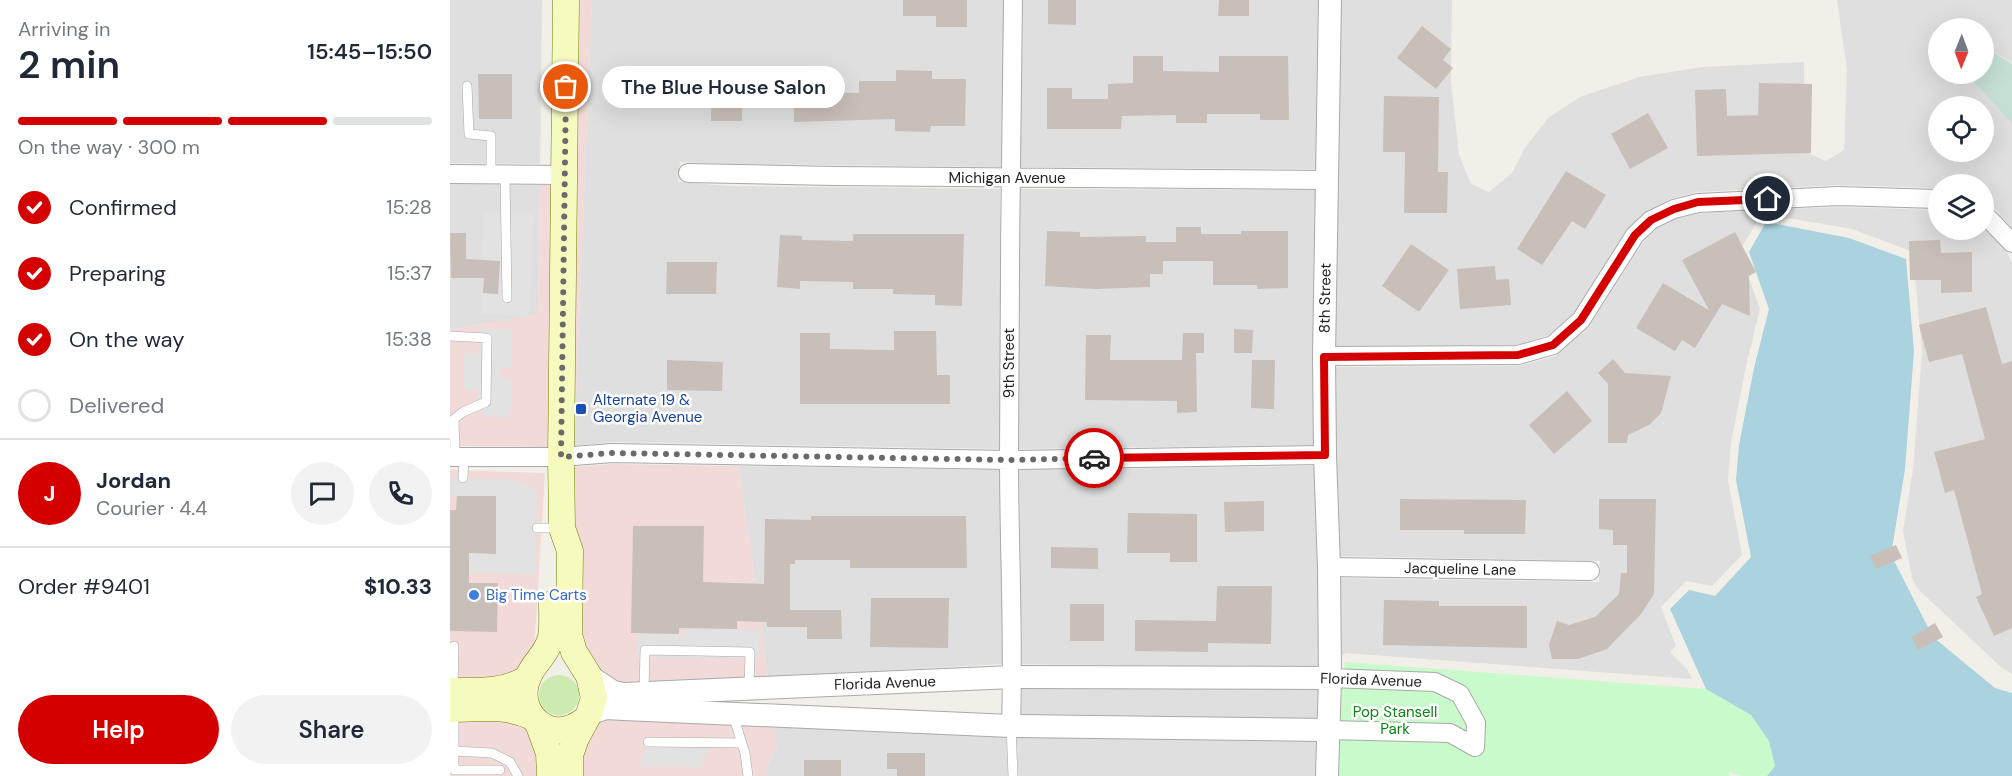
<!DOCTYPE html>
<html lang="en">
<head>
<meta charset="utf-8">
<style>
  :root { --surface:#fff; --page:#f2f2f3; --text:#1f2937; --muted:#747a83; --line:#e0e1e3; --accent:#d40000 }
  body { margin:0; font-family:"DM Sans",sans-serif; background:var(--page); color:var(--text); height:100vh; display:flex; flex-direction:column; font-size:22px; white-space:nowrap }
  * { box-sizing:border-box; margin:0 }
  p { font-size:20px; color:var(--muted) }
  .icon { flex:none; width:33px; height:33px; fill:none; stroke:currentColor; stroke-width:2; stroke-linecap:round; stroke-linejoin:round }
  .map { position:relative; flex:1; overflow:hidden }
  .sheet { display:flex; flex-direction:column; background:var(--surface); width:450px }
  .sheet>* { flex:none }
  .needle { width:39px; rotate:181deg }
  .controls { position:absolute; left:1478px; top:18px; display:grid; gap:12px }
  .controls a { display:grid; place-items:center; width:66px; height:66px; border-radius:50%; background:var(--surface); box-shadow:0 6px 24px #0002; font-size:30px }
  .pin { position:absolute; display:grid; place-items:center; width:51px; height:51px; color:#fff; margin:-26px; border:3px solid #fff; border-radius:50%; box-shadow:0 2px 6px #0007 }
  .courier { position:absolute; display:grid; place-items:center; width:60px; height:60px; margin:-30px; border:4px solid #d40000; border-radius:50%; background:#fff; color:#222; box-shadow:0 2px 8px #0007 }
  .bubble { position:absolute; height:42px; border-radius:21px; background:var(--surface); box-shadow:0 6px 24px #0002; font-size:20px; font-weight:600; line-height:42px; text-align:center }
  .overview em { font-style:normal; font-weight:600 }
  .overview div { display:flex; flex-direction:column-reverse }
  .overview { display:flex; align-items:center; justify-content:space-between; height:102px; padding:0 18px }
  h1 { font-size:39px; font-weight:600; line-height:45px }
  .bar { display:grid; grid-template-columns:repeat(4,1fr); gap:9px 6px; align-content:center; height:72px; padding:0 18px }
  .bar i { height:8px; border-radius:4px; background:var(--line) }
  .bar .active { background:var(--accent) }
  .bar p { grid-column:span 4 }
  .line { display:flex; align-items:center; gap:15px; padding:0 18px; border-top:2px solid var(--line) }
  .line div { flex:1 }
  .round { display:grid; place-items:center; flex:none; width:63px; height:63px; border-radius:32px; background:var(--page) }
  ol { padding:0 18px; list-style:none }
  li { display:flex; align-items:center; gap:18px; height:66px }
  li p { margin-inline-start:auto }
  li .icon { padding:6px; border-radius:50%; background:var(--accent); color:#fff; stroke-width:4 }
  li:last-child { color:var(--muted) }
  li i { width:33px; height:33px; border:3px solid var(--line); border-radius:50% }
  .primary-button { display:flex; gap:12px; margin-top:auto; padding:12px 18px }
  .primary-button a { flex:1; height:69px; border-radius:36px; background:var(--accent); color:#fff; font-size:24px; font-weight:600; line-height:69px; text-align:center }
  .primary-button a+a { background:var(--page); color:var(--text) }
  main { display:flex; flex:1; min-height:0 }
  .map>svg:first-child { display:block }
</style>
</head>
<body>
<main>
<section class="sheet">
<div class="overview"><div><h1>2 min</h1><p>Arriving in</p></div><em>15:45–15:50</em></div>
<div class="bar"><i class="active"></i><i class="active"></i><i class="active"></i><i></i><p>On the way · 300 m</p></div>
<ol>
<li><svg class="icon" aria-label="check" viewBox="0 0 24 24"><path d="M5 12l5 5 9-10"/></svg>Confirmed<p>15:28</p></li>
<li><svg class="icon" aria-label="check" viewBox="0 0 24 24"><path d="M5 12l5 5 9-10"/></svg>Preparing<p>15:37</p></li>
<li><svg class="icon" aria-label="check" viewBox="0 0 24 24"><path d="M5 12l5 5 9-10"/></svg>On the way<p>15:38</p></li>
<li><i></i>Delivered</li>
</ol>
<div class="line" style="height:108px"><b class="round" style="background:var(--accent);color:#fff">J</b><div><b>Jordan</b><p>Courier · 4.4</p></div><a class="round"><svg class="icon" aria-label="chat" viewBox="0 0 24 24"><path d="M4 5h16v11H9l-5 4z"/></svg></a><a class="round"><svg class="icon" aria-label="phone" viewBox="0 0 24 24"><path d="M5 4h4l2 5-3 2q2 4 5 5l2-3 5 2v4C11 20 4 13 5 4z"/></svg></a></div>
<div class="line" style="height:78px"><div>Order #9401</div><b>$10.33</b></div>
<div class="primary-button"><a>Help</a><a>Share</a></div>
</section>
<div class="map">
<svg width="1562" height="776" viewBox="0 0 1562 776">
  <rect width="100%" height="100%" fill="#f2efe9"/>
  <!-- residential -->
  <path fill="#e0dfdf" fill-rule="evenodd" d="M0,0H92L90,164L0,163Z
    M142,0H554L551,167L279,164L230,162L228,182L279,186L550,189V449L162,442L124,446Z
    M573,0H871L867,169L570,167Z
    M890,0H1002L1001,82L1009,155L1021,184L1039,192L1062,173L1075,148L1098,118L1130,97L1189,77L1253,67L1354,62L1355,152L1376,161L1394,150L1397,69L1387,0H1562V63L1533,46V28H1488V74H1517L1562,124V228L1547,211L1533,201V184H1488V188L1388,185L1246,192L1220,199L1195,212L1178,229L1125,312L1099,335L1067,345L884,346ZM1488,106H1533V152H1488Z
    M0,184L90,185L88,314L0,330Z
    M569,189L866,190L865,445L569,449Z
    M1388,207L1488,210V230H1533V227L1556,251L1562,263V674L1552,668L1468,589L1462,578L1453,531L1463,470L1472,351L1463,255L1458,250L1402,229L1315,214L1311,215L1292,247L1290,253L1310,309L1296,366L1281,443L1278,480L1292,555L1262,586L1236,581L1211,607L1226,646L1220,652L1238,670L1242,679L896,653L889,658V578L1149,582L1150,561L889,556L884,367L1068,366L1105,356L1139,326L1193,242L1206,229L1227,219L1250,213Z
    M289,466L550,470L553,664L318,677Z
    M866,466L870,668L572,664L569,470Z
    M572,685L870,689L869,719L571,715Z
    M324,726L868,740V776H317L316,768L327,747Z"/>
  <!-- commercial -->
  <path fill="#f2dad9" d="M126,0H142L124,446Z
    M90,185H105L102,447L0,446V330L88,314Z
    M162,464L289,466L318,677L175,684L166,682L157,677L141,661L132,647L122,528L121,467Z
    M0,470L95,473L84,653L86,776H0Z
    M157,719L324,726L327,747L316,768L317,776H129V757L149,721Z"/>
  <!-- grass -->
  <path fill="#cdebb0" d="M89 695a20 20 0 1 1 40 0a20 20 0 1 1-40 0Z"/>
  <!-- wetland -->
  <path fill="#c6e0d4" d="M1533,46L1562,64V124L1517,74H1533Z"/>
  <!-- park -->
  <path fill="#c8facc" d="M895,662L1256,689L1301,715L1319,741L1325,766L1317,776H1291L1279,772V776H885V738Z"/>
  <!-- parking -->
  <path fill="#e2e2e2" d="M33,212L84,213L79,317L31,314Z
    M29,329H62V367L50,368V378L62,380L60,418L35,417L29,405L27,390L13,388V353H29Z
    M0,478L56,479L74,483L87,491L86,574L19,573V553L46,554V496H0Z
    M236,629L310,630L309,658H187V633L236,634Z
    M197,746L260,747L250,767L188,766Z"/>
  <!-- water -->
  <path fill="#aad3df" d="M1316,222L1399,238L1456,259L1464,351L1455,469L1441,555L1483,637L1545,688L1562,693V776H1317L1325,766L1319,741L1301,715L1256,689L1220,609L1239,590L1265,596L1301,557L1286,480L1289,445L1304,368L1319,309L1299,252Z"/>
  <!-- building -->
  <path fill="#c7bfb8" d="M453,0H517V27H486V16H453Z
    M598,0H626V25L598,24Z
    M769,0H799V16H768Z
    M972,26L1001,49L993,60L1003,68L986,89L947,58Z
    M683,56H713V71L769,72V56H838L839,120H810V114H757V123H726V115L672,116L671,129H597V88H622V99H658V84L683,83Z
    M446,70L482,71V79H516L515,126H481L480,132L445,131V119L344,122V92L409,93V81H446Z
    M262,71H292V121H261Z
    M28,74H62V119H29Z
    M1309,83L1362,84L1361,153L1247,156L1245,90L1276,89L1277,116L1308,115Z
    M934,96L989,97L988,172H998L997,213H954L955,152H933Z
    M1198,113L1218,148L1180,169L1161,134Z
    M1116,171L1156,195L1135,229L1122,221L1092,265L1067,249Z
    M726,227H751V234H791V231H838V288L807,289V285H763V261H713V274H700V287L645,289L595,286L597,231L630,232V237L696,236V242H726Z
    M1285,232L1306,272L1299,276L1300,316L1272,304L1245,348L1232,340L1225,351L1186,328L1213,283L1259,310L1232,260Z
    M0,233H16V259L50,261L48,294L33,293L34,278H1Z
    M403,234H514L512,306L485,305V295L443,294V289H403V282L350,281V289L327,287L330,235L352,236V240L403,241Z
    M1490,240L1491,253L1522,252V292L1491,293V280H1460L1459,241Z
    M961,244L999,270L969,312L932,286Z
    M217,262H267L266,294H216Z
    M1045,266L1046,280L1059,279L1061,305L1010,309L1007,269Z
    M1536,307L1552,364L1562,361V628L1544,636L1526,597L1532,594L1504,490L1495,493L1484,452L1535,439L1512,354L1479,362L1469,325Z
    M784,329L803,330L802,353H784Z
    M444,331H486L487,375H500V404H350V333H380V349L444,350Z
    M733,333H754V353H746L747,412L727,413V401L635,400L636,335H661L660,360H732Z
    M1163,359L1175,373L1221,376L1211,413L1199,425L1178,435L1177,443H1158V384L1148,373Z
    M217,360L273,362L272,391L217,390Z
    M802,360H825L824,409L801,408Z
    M1117,391L1142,421L1104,454L1079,425Z
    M7,496H46V554L19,553V583H48L47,632L0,631V510H6Z
    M950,499L1076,500L1075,534H1014V530H950Z
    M1149,499H1206L1204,594L1191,614L1157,649L1128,659H1102L1099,645L1107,621L1119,625L1145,617L1169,594L1171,573H1177V545H1163V530L1149,529Z
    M814,501V531L775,532L774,502Z
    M678,513L747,514V562H720V553H677Z
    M361,516H516L517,568H400V560H345V564H340V610H391L392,639H357V627H317V622L287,621V629L229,628V634L181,633L183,526H254L253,582L314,584L315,519L361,520Z
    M1446,545L1452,558L1426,569L1420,556Z
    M601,547L648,548V569L601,568Z
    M767,586H822L821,644L758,643V652L685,651V620L766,621Z
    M421,598H499L498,648L420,647Z
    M934,600L989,601V606H1077V648L933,645Z
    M620,604H654V641H620Z
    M1485,623L1493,637L1468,650L1461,637Z
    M437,753H475V776H447V769H437Z
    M354,760H391V776H354Z"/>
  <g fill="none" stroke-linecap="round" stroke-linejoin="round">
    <defs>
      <path id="service" d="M17,86L19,134L41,136V174
        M55,175L57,298
        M0,336L37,338L36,402L13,412L4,419L5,457
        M13,478L14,457
        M87,528H111
        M3,688L4,646
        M194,692L195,650L300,652L299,688
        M4,711V751L42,753L60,762L68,776
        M283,715L295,753L298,776
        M561,726L563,776
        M198,742L292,743
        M4,751V770H50"/>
      <path id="minor" d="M238,173L384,176L876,180
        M0,174L115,175
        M1533,214L1541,221L1562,243
        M874,356L1068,355L1103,345L1131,320L1185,235L1201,220L1224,209L1248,203L1388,196L1488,199
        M0,457H111L162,453L559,460L875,455
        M879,567L1140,571
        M561,726C564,637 559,547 559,458C559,305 561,153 563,0
        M878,730L1000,733L1025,747L1026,723L1010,694L985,682L880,678"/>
      <path id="tertiary" d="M139,676L163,692L174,694L563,677L880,678
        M139,714L156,708L174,709L561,726L878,730
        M877,776L880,678L879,567L875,455L874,356L880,0"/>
      <path id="secondary" d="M116,0L111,457L112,528L120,551L119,635L124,652L139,676L144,698L139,714L126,738L120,755V776
        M102,604C102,615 103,627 101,637C98,652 87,660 80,673C69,694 75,718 97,728C112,734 125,728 136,719
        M0,691C28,691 54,693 78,678
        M0,709C28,709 57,704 82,717
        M88,723L99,753L100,776"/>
    </defs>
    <!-- service casing -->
    <use href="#service" stroke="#a9a9a9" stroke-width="10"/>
    <!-- minor casing -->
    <use href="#minor" stroke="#a9a9a9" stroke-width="20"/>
    <!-- tertiary casing -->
    <use href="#tertiary" stroke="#a9a9a9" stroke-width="24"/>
    <!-- secondary casing -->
    <use href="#secondary" stroke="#707d05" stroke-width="27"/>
    <!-- service -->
    <use href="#service" stroke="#fff" stroke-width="9"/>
    <!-- minor -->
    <use href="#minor" stroke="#fff" stroke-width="18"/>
    <!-- tertiary -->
    <use href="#tertiary" stroke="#fff" stroke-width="22"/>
    <!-- secondary -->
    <use href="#secondary" stroke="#f7fabf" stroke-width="26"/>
  </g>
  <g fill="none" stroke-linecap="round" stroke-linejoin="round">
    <!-- done -->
    <path stroke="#6b6a68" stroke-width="6" stroke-dasharray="0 10.8" d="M116,87L111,457L162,453L559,460L644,458"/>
    <!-- route -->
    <path stroke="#d40000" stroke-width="8" d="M644,458L875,455L874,357L1068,355L1103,345L1131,320L1185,235L1201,220L1224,209L1248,202L1318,199"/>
  </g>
  <!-- markers -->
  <rect fill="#1a4fb4" stroke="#fff" stroke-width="2" x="125" y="403" width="12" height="12" rx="3"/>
  <circle fill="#3f7fe0" stroke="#fff" stroke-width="2" cx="24" cy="595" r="6"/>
  <g text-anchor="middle" stroke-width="5" stroke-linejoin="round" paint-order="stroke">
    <!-- street labels -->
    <g font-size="15" fill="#222" stroke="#fff">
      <text x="557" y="183">Michigan Avenue</text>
      <text transform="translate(875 298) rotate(-89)" y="5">8th Street</text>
      <text transform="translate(559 363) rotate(-90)" y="5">9th Street</text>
      <text transform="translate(1010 569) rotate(1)" y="5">Jacqueline Lane</text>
      <text transform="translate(921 680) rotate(2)" y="5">Florida Avenue</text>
      <text transform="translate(435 683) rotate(-2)" y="5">Florida Avenue</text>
    </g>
    <!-- transit labels -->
    <g font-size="15" fill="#164399" stroke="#fff" text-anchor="start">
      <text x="143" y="405">Alternate 19 &amp;<tspan x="143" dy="17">Georgia Avenue</tspan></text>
    </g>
    <!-- shop labels -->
    <g font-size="15" fill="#366cbe" stroke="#fff" text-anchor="start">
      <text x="36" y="600">Big Time Carts</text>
    </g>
    <!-- park labels -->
    <g font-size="15" fill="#0c8416" stroke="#fff">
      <text x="945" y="717">Pop Stansell<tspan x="945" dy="17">Park</tspan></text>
    </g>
  </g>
</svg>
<div class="controls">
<a><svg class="needle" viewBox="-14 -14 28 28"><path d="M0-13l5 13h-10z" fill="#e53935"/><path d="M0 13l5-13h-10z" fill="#747a83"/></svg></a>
<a><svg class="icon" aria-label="locate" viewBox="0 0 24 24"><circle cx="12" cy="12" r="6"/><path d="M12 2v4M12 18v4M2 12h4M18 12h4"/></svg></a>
<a><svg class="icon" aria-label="layers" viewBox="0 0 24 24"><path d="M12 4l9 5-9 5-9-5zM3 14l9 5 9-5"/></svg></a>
</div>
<div class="pin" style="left:116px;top:87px;background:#ea580c"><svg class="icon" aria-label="bag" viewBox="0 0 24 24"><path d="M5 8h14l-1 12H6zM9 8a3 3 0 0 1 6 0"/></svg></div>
<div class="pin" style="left:1318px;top:199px;background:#1f2937"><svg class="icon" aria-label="home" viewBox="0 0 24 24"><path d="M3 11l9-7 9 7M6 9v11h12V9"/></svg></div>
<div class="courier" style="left:644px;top:458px"><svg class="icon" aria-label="car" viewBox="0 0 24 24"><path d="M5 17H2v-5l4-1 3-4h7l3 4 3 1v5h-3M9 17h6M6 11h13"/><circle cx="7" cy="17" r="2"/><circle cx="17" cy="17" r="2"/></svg></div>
<div class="bubble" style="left:152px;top:66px;width:243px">The Blue House Salon</div>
</div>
</main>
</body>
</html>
